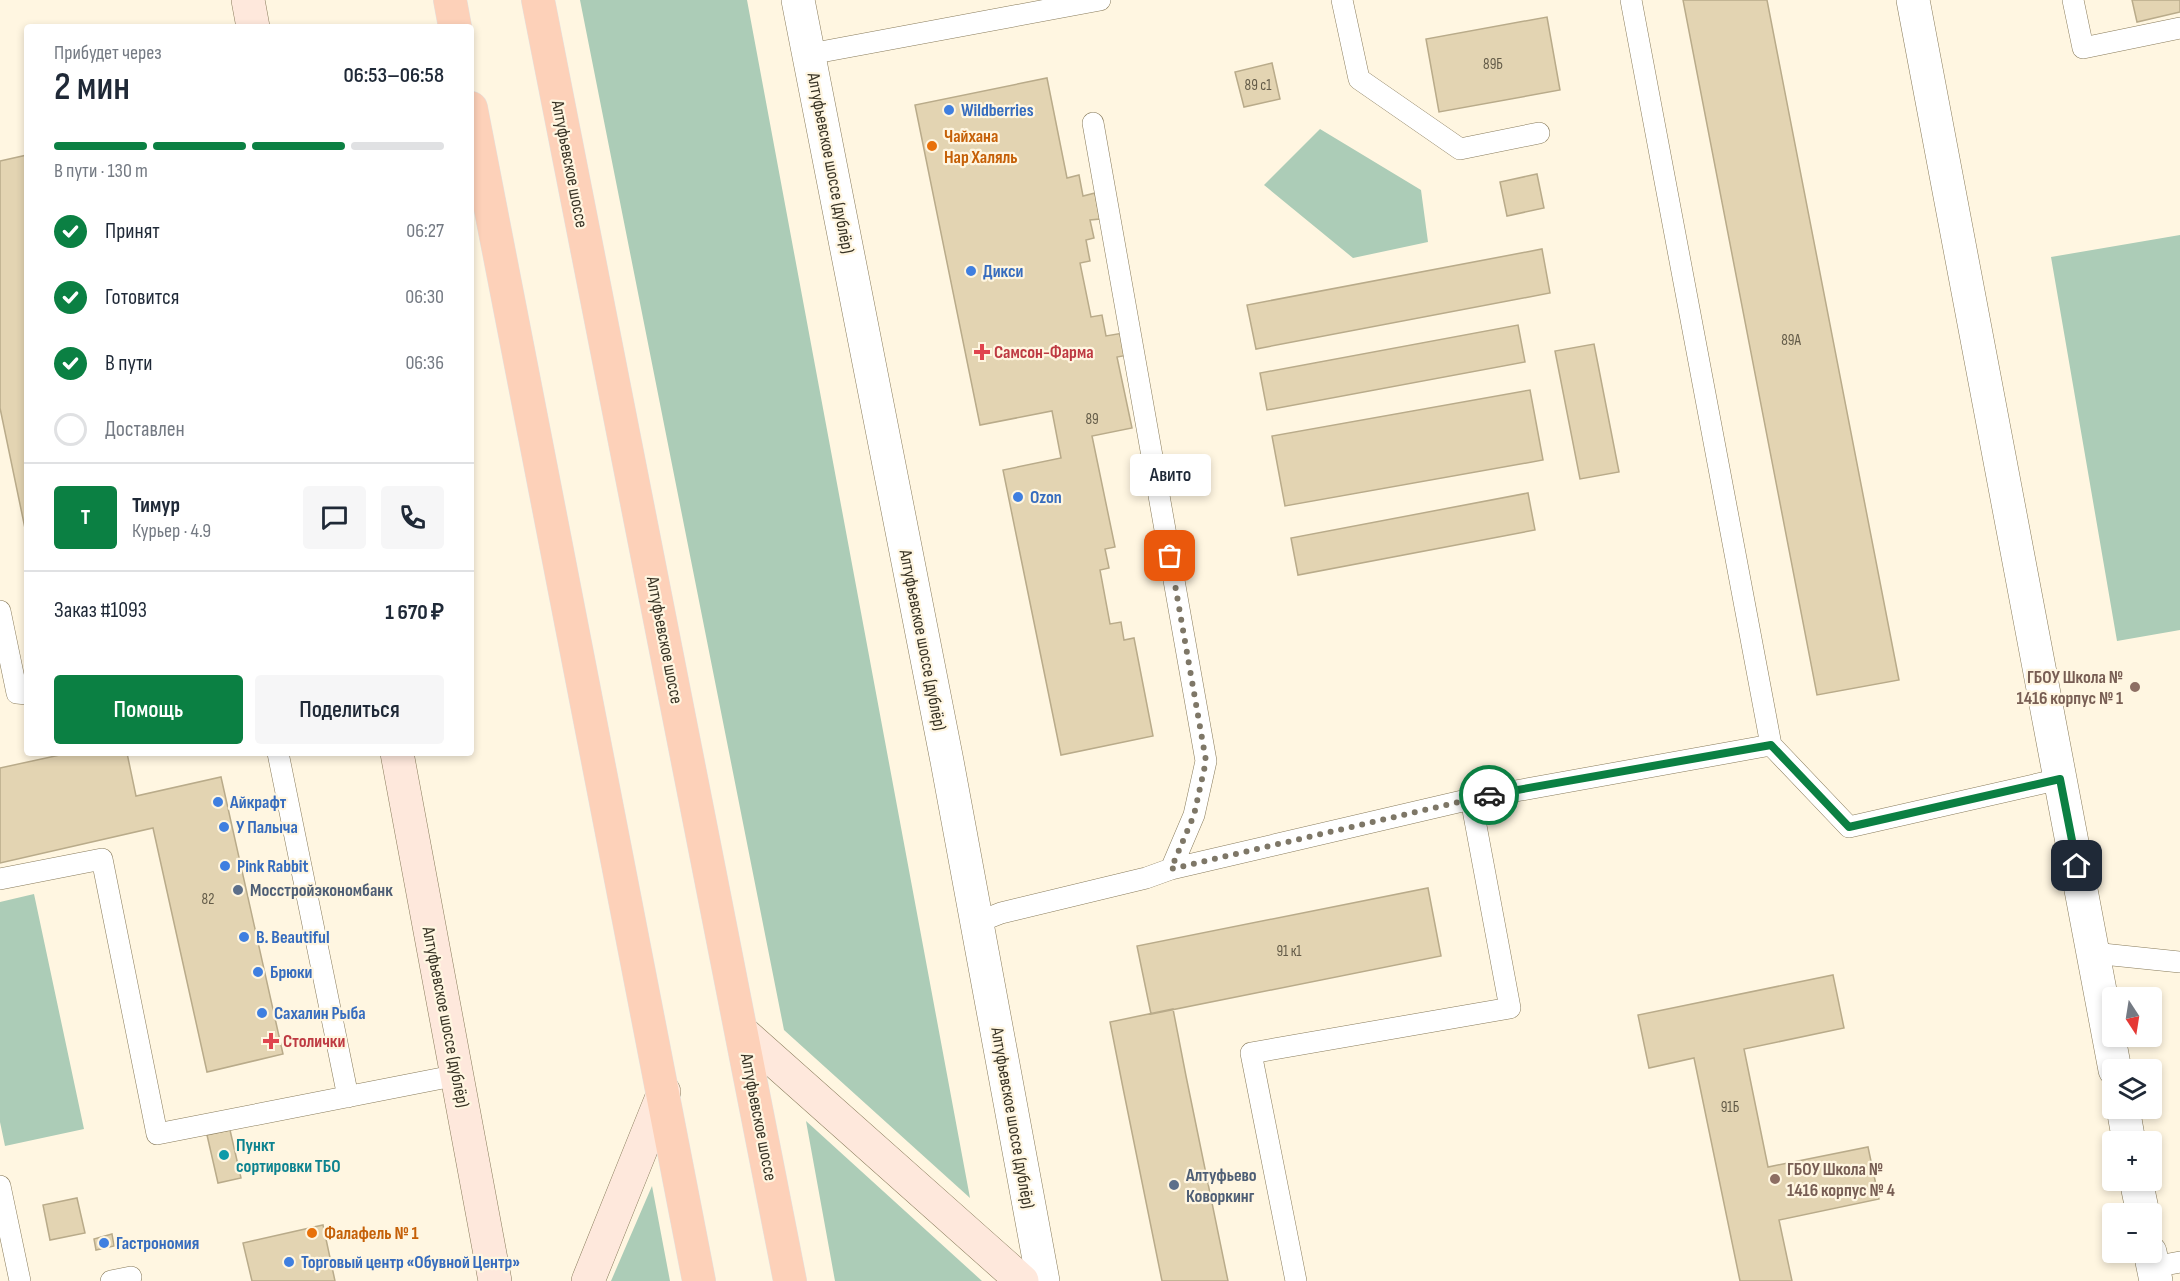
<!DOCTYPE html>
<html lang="ru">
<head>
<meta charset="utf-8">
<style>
  :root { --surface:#fff; --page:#f6f6f7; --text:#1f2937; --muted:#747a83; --line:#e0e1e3; --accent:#0b8043 }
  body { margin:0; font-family:"Sofia Sans Condensed",sans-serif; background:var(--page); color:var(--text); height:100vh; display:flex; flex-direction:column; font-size:22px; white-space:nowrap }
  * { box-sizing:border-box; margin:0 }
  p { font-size:20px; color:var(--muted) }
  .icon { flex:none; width:33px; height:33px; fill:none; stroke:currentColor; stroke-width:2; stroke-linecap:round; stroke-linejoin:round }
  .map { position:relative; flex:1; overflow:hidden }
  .side { position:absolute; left:24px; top:24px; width:450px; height:732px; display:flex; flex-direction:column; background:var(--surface); border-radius:6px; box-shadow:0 3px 9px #0003 }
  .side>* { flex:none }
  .needle { width:39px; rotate:168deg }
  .tools { position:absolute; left:2102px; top:987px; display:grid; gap:12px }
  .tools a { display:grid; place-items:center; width:60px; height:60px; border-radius:6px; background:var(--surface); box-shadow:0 3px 9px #0003; font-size:30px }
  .pin { position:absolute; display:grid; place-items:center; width:51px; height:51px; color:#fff; margin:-26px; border-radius:12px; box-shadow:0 3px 9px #0006 }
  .courier { position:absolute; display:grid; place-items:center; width:60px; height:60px; margin:-30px; border:4px solid #0b8043; border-radius:50%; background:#fff; color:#222; box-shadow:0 2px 8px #0007 }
  .bubble { position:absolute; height:42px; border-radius:6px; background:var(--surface); box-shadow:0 3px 9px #0003; font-size:20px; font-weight:600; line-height:42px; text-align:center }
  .overview em { font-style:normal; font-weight:600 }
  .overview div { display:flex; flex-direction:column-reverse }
  .overview { display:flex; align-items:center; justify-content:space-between; height:102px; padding:0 30px }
  h1 { font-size:39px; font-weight:600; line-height:45px }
  .bar { display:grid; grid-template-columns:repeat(4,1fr); gap:9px 6px; align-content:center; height:72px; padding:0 30px }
  .bar i { height:8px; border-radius:4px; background:var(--line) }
  .bar .active { background:var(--accent) }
  .bar p { grid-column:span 4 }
  .line { display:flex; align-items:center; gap:15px; padding:0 30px; border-top:2px solid var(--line) }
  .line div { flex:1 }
  .round { display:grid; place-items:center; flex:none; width:63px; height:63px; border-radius:6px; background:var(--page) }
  ol { padding:0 30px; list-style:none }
  li { display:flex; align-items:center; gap:18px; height:66px }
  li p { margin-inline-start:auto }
  li .icon { padding:6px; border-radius:50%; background:var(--accent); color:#fff; stroke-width:4 }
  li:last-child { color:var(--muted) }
  li i { width:33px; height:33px; border:3px solid var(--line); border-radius:50% }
  .action { display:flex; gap:12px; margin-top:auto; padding:12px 30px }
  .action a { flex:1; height:69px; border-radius:6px; background:var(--accent); color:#fff; font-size:24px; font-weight:600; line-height:69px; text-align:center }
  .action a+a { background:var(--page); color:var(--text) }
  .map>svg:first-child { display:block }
</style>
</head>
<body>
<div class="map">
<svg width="2180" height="1281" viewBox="0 0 2180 1281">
  <rect width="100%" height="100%" fill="#fff6e1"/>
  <!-- green -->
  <path fill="#acccb7" d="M580,0H747L970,1198L784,1030Z
    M1320,129L1421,190L1428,242L1353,258L1264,185Z
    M2180,235V630L2117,641L2051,257Z
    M34,894L84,1129L5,1146L0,1122V902Z
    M806,1121L982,1281H835Z
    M652,1186L670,1281H611Z"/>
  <!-- building -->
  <path fill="#e3d4b2" stroke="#b9ab8a" stroke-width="1.5" d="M1683,0H1767L1899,680L1817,695Z
    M2132,0H2180V12L2137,22Z
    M1547,17L1560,90L1439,112L1426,39Z
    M1272,63L1280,99L1244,107L1235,72Z
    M1047,78L1067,178L1079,175L1083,196L1095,193L1100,219L1090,220L1094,238L1086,240L1090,261L1080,263L1091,317L1102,315L1106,336L1123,333L1128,355L1117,357L1132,428L1092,436L1115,547L1105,549L1109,568L1100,570L1110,624L1121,622L1124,640L1134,638L1153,736L1061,755L1003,470L1061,458L1052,411L980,425L915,105Z
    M27,155V538L0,408V161Z
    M1537,174L1544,208L1507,216L1500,182Z
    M1542,249L1550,293L1256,349L1247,305Z
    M1518,325L1525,362L1267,410L1260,373Z
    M1594,344L1619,472L1580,479L1555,351Z
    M1530,390L1543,460L1285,506L1272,436Z
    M1528,493L1535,530L1298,575L1291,538Z
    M69,753H127L136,796L221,777L283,1054L207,1072L153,828L0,863V768Z
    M1428,888L1441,956L1151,1014L1137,946Z
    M1833,975L1844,1028L1744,1049L1768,1167L1868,1147L1879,1199L1779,1220L1792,1281H1740L1694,1058L1649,1068L1638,1015Z
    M1173,1009L1186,1076L1228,1281H1162L1123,1088L1110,1022Z
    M230,1130L241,1178L218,1183L207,1135Z
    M77,1198L85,1233L50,1240L43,1205Z
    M323,1225L335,1281H252L243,1243Z
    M112,1234L114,1246L96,1250L94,1239Z"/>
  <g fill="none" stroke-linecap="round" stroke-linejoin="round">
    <defs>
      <path id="service" d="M1342,0L1359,79L1460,149L1539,133
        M1631,0L1771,745
        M2073,0L2083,48L2180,28
        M810,54L1100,0
        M1093,123L1206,761L1194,815L1171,869
        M0,611L17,693L27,694
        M278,753L348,1097
        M0,879L102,859L157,1134L458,1075
        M978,922L1001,913L1146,878L1171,869L1471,799L1771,745L1849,827L2060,779
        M2093,953L2180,962
        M0,1186L20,1281
        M2153,1267L2180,1262
        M111,1281L131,1277
        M1296,1281L1251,1053L1510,1008L1471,799"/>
      <path id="minor" d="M1913,0L2115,1070
        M2123,1108L2129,1142
        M2136,1180L2143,1214
        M2150,1252L2156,1281"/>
      <path id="tertiary" d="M798,0L947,761L1043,1281"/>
      <path id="secondary" d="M248,0L253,27
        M397,753L495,1281
        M742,1032L1022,1281
        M588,1281L664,1092"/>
      <path id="primary" d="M450,0L455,27
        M538,0L790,1281
        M471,108L699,1281"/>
    </defs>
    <!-- service casing -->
    <use href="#service" stroke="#887b5b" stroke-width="22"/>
    <!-- minor casing -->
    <use href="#minor" stroke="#887b5b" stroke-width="34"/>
    <!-- tertiary casing -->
    <use href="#tertiary" stroke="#887b5b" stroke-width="34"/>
    <!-- secondary casing -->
    <use href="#secondary" stroke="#887b5b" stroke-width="34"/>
    <!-- primary casing -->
    <use href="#primary" stroke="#e3e2e0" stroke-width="34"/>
    <!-- service -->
    <use href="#service" stroke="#fff" stroke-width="21"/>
    <!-- minor -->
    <use href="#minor" stroke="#fff" stroke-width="33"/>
    <!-- tertiary -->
    <use href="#tertiary" stroke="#fff" stroke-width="33"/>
    <!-- secondary -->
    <use href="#secondary" stroke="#fee8dc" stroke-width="33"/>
    <!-- primary -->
    <use href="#primary" stroke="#fdd1b9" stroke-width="33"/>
  </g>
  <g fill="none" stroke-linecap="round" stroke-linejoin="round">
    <!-- done -->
    <path stroke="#7e7767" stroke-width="6" stroke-dasharray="0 10.8" d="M1170,556L1206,761L1194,815L1171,869L1489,795"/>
    <!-- route -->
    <path stroke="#0b8043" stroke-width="8" d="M1489,795L1771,745L1849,827L2060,779L2077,866"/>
  </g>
  <!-- markers -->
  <g fill="#3f7fe0" stroke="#fff6e1" stroke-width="2">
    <circle cx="949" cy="110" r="6"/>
    <circle cx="971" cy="271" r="6"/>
    <circle cx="1018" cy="497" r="6"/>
    <circle cx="218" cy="802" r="6"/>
    <circle cx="224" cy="827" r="6"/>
    <circle cx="225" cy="866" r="6"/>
    <circle cx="244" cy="937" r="6"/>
    <circle cx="258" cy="972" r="6"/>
    <circle cx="262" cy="1013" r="6"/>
    <circle cx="104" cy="1243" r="6"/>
    <circle cx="289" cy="1262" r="6"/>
  </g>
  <g fill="#e8710a" stroke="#fff6e1" stroke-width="2">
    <circle cx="932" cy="146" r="6"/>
    <circle cx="312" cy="1233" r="6"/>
  </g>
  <g fill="#e0444e" stroke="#fff6e1" stroke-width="2">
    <path d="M979 343h6v6h6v6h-6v6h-6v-6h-6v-6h6z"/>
    <path d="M268 1032h6v6h6v6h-6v6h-6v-6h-6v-6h6z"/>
  </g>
  <g fill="#8d6e63" stroke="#fff6e1" stroke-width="2">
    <circle cx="2135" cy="687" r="6"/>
    <circle cx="1775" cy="1179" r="6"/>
  </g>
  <g fill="#5c6f8a" stroke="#fff6e1" stroke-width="2">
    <circle cx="238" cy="890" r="6"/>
    <circle cx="1174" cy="1185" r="6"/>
  </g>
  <circle fill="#0f9aa8" stroke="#fff6e1" stroke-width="2" cx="224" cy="1155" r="6"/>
  <g text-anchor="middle" stroke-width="4.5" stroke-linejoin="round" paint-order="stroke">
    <!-- number labels -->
    <g font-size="15" fill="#635b48">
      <text x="1493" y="69">89Б</text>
      <text x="1258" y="90">89 с1</text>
      <text x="1791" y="345">89А</text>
      <text x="1092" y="424">89</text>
      <text x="208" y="904">82</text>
      <text x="1289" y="956">91 к1</text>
      <text x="1730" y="1112">91Б</text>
    </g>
    <!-- shop labels -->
    <g font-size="18" font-weight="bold" fill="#366cbe" stroke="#fff6e1" text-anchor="start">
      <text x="961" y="116">Wildberries</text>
      <text x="983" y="277">Дикси</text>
      <text x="1030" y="503">Ozon</text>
      <text x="230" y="808">Айкрафт</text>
      <text x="236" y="833">У Палыча</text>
      <text x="237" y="872">Pink Rabbit</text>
      <text x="256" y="943">B. Beautiful</text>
      <text x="270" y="978">Брюки</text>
      <text x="274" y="1019">Сахалин Рыба</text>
      <text x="116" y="1249">Гастрономия</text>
      <text x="301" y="1268">Торговый центр «Обувной Центр»</text>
    </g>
    <!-- food labels -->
    <g font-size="18" font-weight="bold" fill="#c56008" stroke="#fff6e1" text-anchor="start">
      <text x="944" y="142">Чайхана<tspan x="944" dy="21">Нар Халяль</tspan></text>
      <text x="324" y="1239">Фалафель № 1</text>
    </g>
    <!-- street labels -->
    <g font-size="18" fill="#383325" stroke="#fff6e1">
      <text transform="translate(831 163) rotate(79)" y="6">Алтуфьевское шоссе (дублёр)</text>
      <text transform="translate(570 164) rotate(79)" y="6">Алтуфьевское шоссе</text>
      <text transform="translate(665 640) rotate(79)" y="6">Алтуфьевское шоссе</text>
      <text transform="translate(923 640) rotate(79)" y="6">Алтуфьевское шоссе (дублёр)</text>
      <text transform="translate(446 1017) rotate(79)" y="6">Алтуфьевское шоссе (дублёр)</text>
      <text transform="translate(759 1117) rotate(79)" y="6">Алтуфьевское шоссе</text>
      <text transform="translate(1013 1118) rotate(80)" y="6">Алтуфьевское шоссе (дублёр)</text>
    </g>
    <!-- health labels -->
    <g font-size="18" font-weight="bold" fill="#be3a42" stroke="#fff6e1" text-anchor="start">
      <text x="994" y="358">Самсон-Фарма</text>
      <text x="283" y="1047">Столички</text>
    </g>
    <!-- education labels -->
    <g font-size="18" font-weight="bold" fill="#785e54" stroke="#fff6e1" text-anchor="end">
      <text x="2123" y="683">ГБОУ Школа №<tspan x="2123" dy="21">1416 корпус № 1</tspan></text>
      <text x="1787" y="1175" text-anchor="start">ГБОУ Школа №<tspan x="1787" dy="21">1416 корпус № 4</tspan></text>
    </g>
    <!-- service labels -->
    <g font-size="18" font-weight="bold" fill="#4e5e75" stroke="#fff6e1" text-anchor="start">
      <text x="250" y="896">Мосстройэкономбанк</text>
      <text x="1186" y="1181">Алтуфьево<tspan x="1186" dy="21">Коворкинг</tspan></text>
    </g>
    <!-- culture labels -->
    <g font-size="18" font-weight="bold" fill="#0d838f" stroke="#fff6e1" text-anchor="start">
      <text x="236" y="1151">Пункт<tspan x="236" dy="21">сортировки ТБО</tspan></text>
    </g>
  </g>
</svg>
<div class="tools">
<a><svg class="needle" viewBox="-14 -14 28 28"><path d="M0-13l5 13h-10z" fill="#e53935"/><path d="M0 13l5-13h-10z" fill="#747a83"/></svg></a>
<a><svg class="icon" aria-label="layers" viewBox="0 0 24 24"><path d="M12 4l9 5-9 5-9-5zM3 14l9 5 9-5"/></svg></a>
<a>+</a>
<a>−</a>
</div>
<div class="pin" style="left:1170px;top:556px;background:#ea580c"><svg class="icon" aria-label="bag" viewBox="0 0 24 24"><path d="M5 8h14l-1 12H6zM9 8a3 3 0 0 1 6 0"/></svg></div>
<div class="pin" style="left:2077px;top:866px;background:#1f2937"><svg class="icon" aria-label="home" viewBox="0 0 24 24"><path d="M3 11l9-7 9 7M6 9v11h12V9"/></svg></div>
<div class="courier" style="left:1489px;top:795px"><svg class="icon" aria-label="car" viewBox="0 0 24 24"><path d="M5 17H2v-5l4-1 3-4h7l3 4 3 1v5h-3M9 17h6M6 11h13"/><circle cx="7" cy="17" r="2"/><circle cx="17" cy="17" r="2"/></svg></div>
<div class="bubble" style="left:1130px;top:454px;width:81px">Авито</div>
<section class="side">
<div class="overview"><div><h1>2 мин</h1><p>Прибудет через</p></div><em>06:53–06:58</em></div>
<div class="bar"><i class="active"></i><i class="active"></i><i class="active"></i><i></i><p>В пути · 130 m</p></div>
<ol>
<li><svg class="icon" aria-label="check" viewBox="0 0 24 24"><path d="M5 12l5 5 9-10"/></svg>Принят<p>06:27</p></li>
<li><svg class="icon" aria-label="check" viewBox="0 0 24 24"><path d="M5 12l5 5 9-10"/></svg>Готовится<p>06:30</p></li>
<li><svg class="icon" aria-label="check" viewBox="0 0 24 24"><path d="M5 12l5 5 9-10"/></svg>В пути<p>06:36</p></li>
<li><i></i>Доставлен</li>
</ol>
<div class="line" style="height:108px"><b class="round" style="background:var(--accent);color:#fff">Т</b><div><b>Тимур</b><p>Курьер · 4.9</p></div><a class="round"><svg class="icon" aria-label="chat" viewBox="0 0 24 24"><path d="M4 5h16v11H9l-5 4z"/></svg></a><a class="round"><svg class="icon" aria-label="phone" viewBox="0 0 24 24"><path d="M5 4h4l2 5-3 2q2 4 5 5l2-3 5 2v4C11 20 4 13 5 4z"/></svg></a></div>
<div class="line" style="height:78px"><div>Заказ #1093</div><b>1 670 ₽</b></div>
<div class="action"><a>Помощь</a><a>Поделиться</a></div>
</section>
</div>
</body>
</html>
